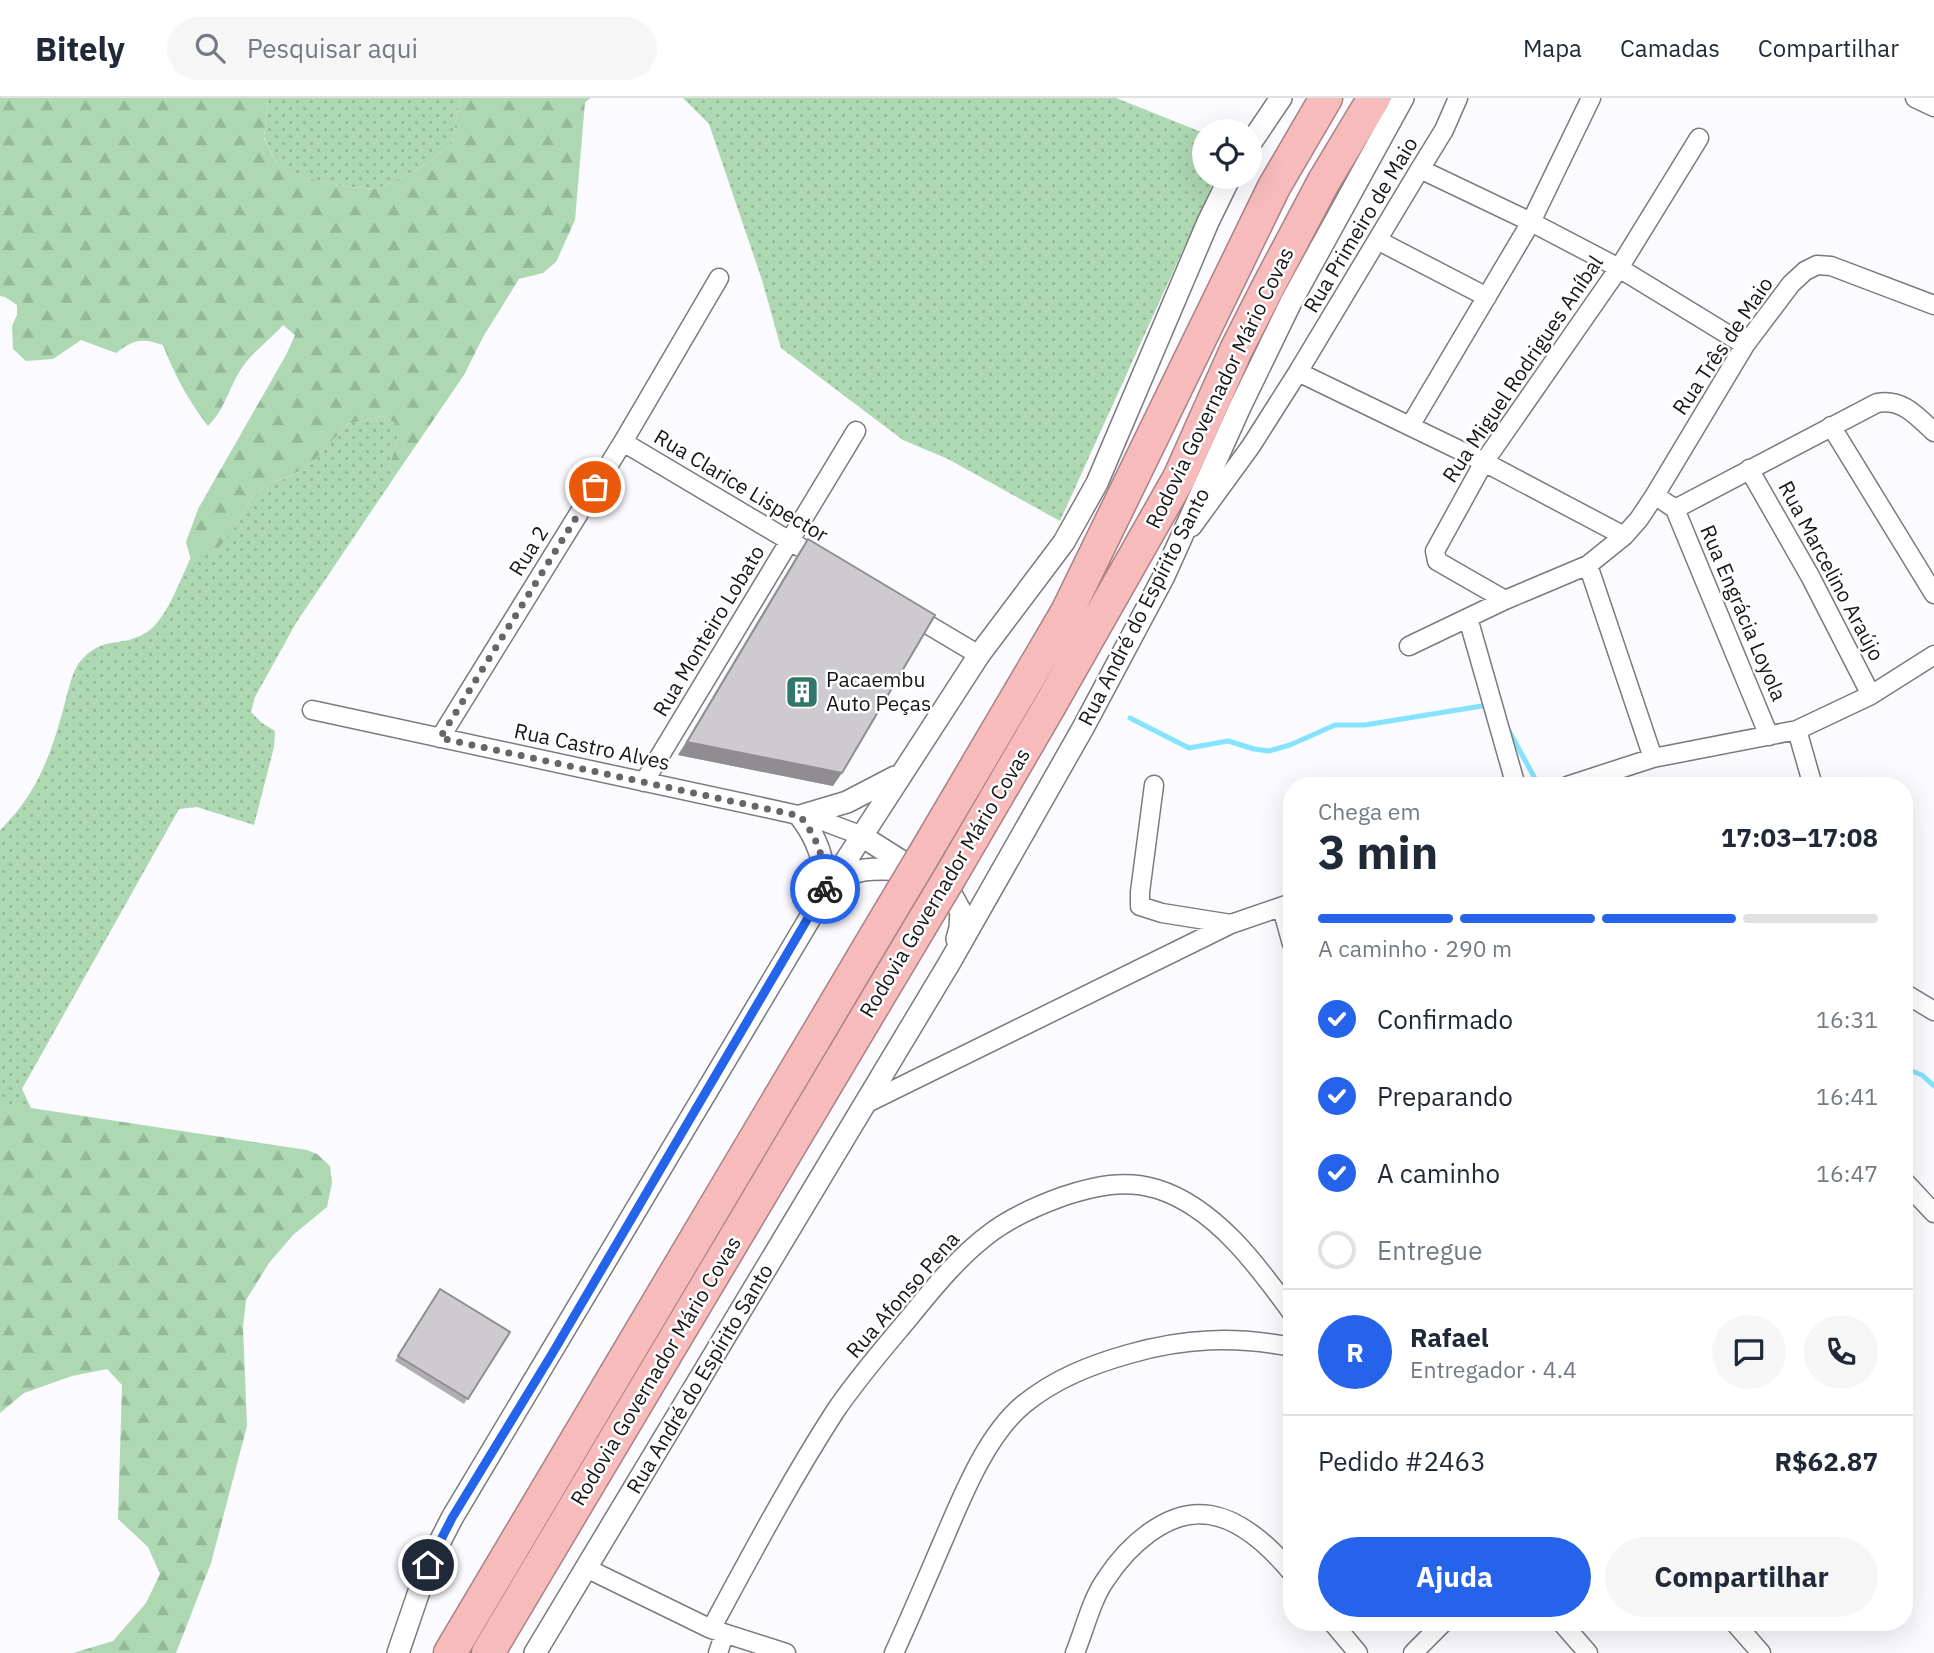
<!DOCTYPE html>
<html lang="pt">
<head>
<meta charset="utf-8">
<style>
  :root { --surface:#fff; --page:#f6f6f7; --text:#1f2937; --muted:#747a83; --line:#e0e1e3; --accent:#2563eb }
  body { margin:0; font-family:"IBM Plex Sans",sans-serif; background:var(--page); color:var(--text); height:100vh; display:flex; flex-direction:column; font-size:26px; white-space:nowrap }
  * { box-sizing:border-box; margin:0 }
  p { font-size:23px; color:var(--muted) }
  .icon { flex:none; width:38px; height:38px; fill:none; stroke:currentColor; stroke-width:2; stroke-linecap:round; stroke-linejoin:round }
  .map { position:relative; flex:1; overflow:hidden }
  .drawer { position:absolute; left:1283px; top:679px; width:630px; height:854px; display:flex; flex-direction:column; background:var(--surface); border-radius:28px; box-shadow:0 7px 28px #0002 }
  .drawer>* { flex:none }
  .controls { position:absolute; left:1192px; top:21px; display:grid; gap:14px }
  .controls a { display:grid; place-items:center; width:70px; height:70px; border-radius:50%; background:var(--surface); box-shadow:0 7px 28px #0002; font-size:35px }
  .pin { position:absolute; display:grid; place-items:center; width:60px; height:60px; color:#fff; margin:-30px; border:4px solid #fff; border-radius:50%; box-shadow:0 2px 7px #0007 }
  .courier { position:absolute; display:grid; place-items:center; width:70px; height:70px; margin:-35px; border:5px solid #2563eb; border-radius:50%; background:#fff; color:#222; box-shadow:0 2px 9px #0007 }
  .head em { font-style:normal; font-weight:700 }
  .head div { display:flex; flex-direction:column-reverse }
  .head { display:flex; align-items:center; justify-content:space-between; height:119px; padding:0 35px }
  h1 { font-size:46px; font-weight:700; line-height:52px }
  .bar { display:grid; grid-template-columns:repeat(4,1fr); gap:10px 7px; align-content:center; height:84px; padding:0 35px }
  .bar i { height:9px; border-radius:5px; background:var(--line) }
  .bar .active { background:var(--accent) }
  .bar p { grid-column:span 4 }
  .line { display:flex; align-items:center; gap:18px; padding:0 35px; border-top:2px solid var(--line) }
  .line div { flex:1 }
  .round { display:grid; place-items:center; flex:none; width:74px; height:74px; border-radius:37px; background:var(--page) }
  ol { padding:0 35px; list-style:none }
  li { display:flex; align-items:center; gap:21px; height:77px }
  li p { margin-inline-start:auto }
  li .icon { padding:7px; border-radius:50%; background:var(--accent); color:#fff; stroke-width:4 }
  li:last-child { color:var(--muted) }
  li i { width:38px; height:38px; border:4px solid var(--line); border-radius:50% }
  .action { display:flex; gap:14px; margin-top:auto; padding:14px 35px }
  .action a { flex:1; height:80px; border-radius:42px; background:var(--accent); color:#fff; font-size:28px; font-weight:700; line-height:80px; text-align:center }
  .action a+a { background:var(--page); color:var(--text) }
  header { display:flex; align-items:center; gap:42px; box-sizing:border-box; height:98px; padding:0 35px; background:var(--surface); border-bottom:2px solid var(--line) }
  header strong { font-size:33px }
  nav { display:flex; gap:38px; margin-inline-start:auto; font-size:24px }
  .search { width:490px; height:63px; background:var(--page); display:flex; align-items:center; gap:18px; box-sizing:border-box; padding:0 24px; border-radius:38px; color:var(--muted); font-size:26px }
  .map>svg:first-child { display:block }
</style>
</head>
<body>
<header>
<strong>Bitely</strong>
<div class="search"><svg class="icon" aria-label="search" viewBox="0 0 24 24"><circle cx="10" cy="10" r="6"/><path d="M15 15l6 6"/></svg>Pesquisar aqui</div>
<nav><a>Mapa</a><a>Camadas</a><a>Compartilhar</a></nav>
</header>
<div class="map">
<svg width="1934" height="1555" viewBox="0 0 1934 1555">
  <defs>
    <pattern id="green-dots" width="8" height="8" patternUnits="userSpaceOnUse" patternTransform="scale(1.75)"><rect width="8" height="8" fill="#add8b2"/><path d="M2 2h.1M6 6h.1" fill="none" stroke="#94b998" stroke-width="1.8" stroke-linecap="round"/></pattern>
    <pattern id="forest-firs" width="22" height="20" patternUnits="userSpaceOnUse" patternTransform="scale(1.75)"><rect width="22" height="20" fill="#add8b2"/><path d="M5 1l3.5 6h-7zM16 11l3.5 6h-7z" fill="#94b998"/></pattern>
  </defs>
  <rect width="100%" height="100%" fill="#fafaff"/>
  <!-- green -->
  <path fill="url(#green-dots)" d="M268,0H460L452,45L426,67L378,91L349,89L288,76L277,66L264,39Z
    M683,0H1116L1204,35V79H1216L1060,423L948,361L903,342L781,250L762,182L709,26Z
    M382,318L397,326V344L389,369L395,378L296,525L255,599L251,614L262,625L275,633L274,649L254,727L197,709L179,711L22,991L31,1010H0V732C35,698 49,662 62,616C66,603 71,575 79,565C101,537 118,550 144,536C166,524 180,482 191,459V461L232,433L252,399L271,384L284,381L309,368L348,326Z"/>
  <!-- forest -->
  <path fill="url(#forest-firs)" d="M0,0H268L264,40L277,66L289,76L349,89L378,91L426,67L452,45L460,0H591L585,4L575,122L556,164L543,175L519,181L483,239L464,277L395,378L389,369L397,344V326L382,318L348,326L309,368L284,381L271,384L252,399L232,433L216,453L191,462L186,444L198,411L286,257L295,237L283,227C269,243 252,254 241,271C228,292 225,311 208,328C189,304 174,276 163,247C141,240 135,241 116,255L81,242L53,261L26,263L13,251L12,228L17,217V207L5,199L0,198Z
    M0,1010H31L307,1052L317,1056L330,1068L332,1085L327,1109L293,1137L269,1165L246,1202L243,1229L247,1328L211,1465L176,1555H73L113,1543L146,1505L160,1476L148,1449L118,1421L122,1287L107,1271L72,1278L24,1295L0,1315Z"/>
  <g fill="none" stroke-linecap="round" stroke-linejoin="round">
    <!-- stream -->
    <path stroke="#85e3ff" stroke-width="5" d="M1130,620L1189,650L1228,643L1254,651L1269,653L1290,647L1335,627H1365L1488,607
      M1508,631L1539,688
      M1904,970L1922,977L1934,988"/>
    <defs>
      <path id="minor" d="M1915,0L1934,9
        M1420,71L1531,124L1619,170L1745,247
        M1379,143L1487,199
        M1298,274L1484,364L1624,438
        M1410,328L1531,124L1591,0
        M1831,328L1934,496
        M623,344L820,461
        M1749,371L1810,478L1871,597
        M1655,397L1745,247L1791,186L1805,173L1817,167L1831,168L1934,207
        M1675,411L1769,638
        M1192,429L1251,348L1298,274L1420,71L1444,32L1458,0
        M1588,467L1653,660
        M1505,502L1437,463L1435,453L1484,364L1619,170L1699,40
        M910,516L979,557
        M1468,520L1516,688
        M1409,548L1505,502L1588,467L1624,438L1639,421L1655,397L1675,411L1877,305C1902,300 1917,318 1934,334
        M312,612L780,713L820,722L860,737
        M1797,632L1813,688
        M440,640L623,344L719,180
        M644,684L856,333
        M1154,687L1140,794V808L1162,815L1231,826
        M1567,688L1653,660L1797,632L1871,597L1934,557
        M1282,810L1292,846
        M1904,895L1934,913
        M863,1007L1231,826L1292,805
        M1904,1083L1934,1115
        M586,1470L711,1531L786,1555
        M1332,1524L1358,1555
        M1561,1524L1588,1555
        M1734,1524L1761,1555
        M711,1531C750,1459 789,1385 834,1315C856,1282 883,1251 909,1220C934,1189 961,1156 993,1133C1015,1117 1039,1107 1064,1098C1095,1088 1125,1081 1157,1091C1215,1109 1258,1168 1292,1215
        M718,1555L724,1537
        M894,1555C911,1518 927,1480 943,1443C962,1399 986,1337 1024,1306C1055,1281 1090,1267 1129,1256C1184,1240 1235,1238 1292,1249
        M1075,1555C1084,1533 1092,1500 1106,1481C1127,1449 1167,1410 1210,1417C1242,1422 1272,1451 1292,1475
        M1413,1555L1444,1524"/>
      <path id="tertiary" d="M1250,46L1281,0
        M860,737L950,794L961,814L960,830L957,841
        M832,787C855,766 884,771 913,772
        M825,795C826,765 818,741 800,718L847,704L895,679
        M398,1555L428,1467L452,1420L825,795L979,557L1064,444L1097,385L1208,124L1230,79
        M535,1555L950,864L1083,630L1164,478L1240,309L1292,202L1403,0"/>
      <path id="motorway" d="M921,762L1067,514L1274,89L1326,0
        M950,779L1049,609L1179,380L1236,252L1269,187L1324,83L1374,0
        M450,1555L891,812
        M488,1555L920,829"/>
    </defs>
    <!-- minor casing -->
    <use href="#minor" stroke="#7a7a7f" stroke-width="21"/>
    <!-- tertiary casing -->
    <use href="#tertiary" stroke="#7a7a7f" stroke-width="24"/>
    <!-- motorway casing -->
    <use href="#motorway" stroke="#a98283" stroke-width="35"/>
    <!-- minor -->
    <use href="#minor" stroke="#fff" stroke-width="18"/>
    <!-- tertiary -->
    <use href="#tertiary" stroke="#fff" stroke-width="21"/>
    <!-- motorway -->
    <use href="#motorway" stroke="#f7bbbc" stroke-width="32"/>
    <defs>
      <path id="motorway-bridge" d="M891,812L921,762
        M920,829L950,779"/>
    </defs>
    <!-- motorway-bridge casing -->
    <use href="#motorway-bridge" stroke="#a98283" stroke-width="35" stroke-linecap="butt"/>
    <!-- motorway-bridge -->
    <use href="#motorway-bridge" stroke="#f7bbbc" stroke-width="32"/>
  </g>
  <!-- wall -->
  <path fill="#b0aeb3" d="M808,441L833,688L678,657L799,454Z
    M440,1191L510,1234L464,1306L395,1263Z"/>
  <!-- shaded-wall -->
  <path fill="#908d92" d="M687,644L842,675L833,688L678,657Z"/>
  <!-- building -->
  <path fill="#cdcad0" stroke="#908d92" stroke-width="2" d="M808,441L935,517L842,675L687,644Z
    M440,1191L510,1234L468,1301L398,1258Z"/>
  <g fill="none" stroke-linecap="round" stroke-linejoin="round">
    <!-- done -->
    <path stroke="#66666a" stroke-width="7" stroke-dasharray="0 12.6" d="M595,389L440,640L800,718C817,739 826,763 825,791"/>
    <!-- route -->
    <path stroke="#2563eb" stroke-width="9" d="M428,1467L452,1420L552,1256L825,791"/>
  </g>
  <!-- icons -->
  <defs>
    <symbol id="building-square" viewBox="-11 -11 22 22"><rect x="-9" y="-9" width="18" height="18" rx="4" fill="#32776b" stroke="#fff"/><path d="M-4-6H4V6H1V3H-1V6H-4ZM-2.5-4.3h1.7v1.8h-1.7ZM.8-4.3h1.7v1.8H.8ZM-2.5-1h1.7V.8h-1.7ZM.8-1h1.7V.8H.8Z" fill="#fff"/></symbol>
  </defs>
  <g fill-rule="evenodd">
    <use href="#building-square" x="783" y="575" width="38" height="38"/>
  </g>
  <g text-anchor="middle" stroke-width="5" stroke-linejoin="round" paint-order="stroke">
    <!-- street labels -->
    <g font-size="21" fill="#171719" stroke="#fff">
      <text transform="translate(1361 127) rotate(-59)" y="7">Rua Primeiro de Maio</text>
      <text transform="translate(1723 248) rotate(-56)" y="7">Rua Três de Maio</text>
      <text transform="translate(1523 271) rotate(-56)" y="7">Rua Miguel Rodrigues Aníbal</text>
      <text transform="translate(1220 290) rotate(-64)" y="7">Rodovia Governador Mário Covas</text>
      <text transform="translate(741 388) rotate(31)" y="7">Rua Clarice Lispector</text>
      <text transform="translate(529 453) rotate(-58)" y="7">Rua 2</text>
      <text transform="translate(1831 473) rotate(62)" y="7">Rua Marcelino Araújo</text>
      <text transform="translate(1144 509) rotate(-63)" y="7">Rua André do Espírito Santo</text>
      <text transform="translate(1743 515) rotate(67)" y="7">Rua Engrácia Loyola</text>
      <text transform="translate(709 533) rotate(-59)" y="7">Rua Monteiro Lobato</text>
      <text transform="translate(592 649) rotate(12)" y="7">Rua Castro Alves</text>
      <text transform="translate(945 785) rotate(-59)" y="7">Rodovia Governador Mário Covas</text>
      <text transform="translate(903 1197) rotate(-49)" y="7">Rua Afonso Pena</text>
      <text transform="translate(656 1273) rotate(-59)" y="7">Rodovia Governador Mário Covas</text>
      <text transform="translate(700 1281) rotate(-59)" y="7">Rua André do Espírito Santo</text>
    </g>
    <!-- poi labels -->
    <g font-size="21" fill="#171719" stroke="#fff" text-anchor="start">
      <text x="826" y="589">Pacaembu<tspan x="826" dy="24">Auto Peças</tspan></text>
    </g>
  </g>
</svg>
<div class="controls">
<a><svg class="icon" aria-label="locate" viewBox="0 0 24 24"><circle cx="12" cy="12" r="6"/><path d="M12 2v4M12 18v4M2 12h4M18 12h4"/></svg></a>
</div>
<div class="pin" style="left:595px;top:389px;background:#ea580c"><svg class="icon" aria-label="bag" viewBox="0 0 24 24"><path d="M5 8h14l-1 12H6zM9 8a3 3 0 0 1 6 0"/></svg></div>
<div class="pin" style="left:428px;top:1467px;background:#1f2937"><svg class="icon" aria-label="home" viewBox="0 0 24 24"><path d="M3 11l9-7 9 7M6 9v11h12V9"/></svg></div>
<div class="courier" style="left:825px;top:791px"><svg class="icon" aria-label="bike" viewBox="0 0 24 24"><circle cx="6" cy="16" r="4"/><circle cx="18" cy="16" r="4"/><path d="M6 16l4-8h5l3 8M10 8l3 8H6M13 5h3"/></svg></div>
<section class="drawer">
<div class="head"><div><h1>3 min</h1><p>Chega em</p></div><em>17:03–17:08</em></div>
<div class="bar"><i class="active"></i><i class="active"></i><i class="active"></i><i></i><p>A caminho · 290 m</p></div>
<ol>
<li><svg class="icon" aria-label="check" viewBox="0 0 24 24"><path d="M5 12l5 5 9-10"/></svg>Confirmado<p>16:31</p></li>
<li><svg class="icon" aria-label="check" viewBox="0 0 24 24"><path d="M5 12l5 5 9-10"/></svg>Preparando<p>16:41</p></li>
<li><svg class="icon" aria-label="check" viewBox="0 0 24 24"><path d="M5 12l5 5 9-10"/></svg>A caminho<p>16:47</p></li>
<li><i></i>Entregue</li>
</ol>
<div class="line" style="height:126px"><b class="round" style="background:var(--accent);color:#fff">R</b><div><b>Rafael</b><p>Entregador · 4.4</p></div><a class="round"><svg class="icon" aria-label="chat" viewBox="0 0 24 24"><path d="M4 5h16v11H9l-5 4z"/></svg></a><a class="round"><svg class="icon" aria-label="phone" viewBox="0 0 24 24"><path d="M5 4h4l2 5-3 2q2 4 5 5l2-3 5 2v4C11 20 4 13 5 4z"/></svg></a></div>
<div class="line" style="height:91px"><div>Pedido #2463</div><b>R$62.87</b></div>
<div class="action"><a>Ajuda</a><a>Compartilhar</a></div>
</section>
</div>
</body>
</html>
